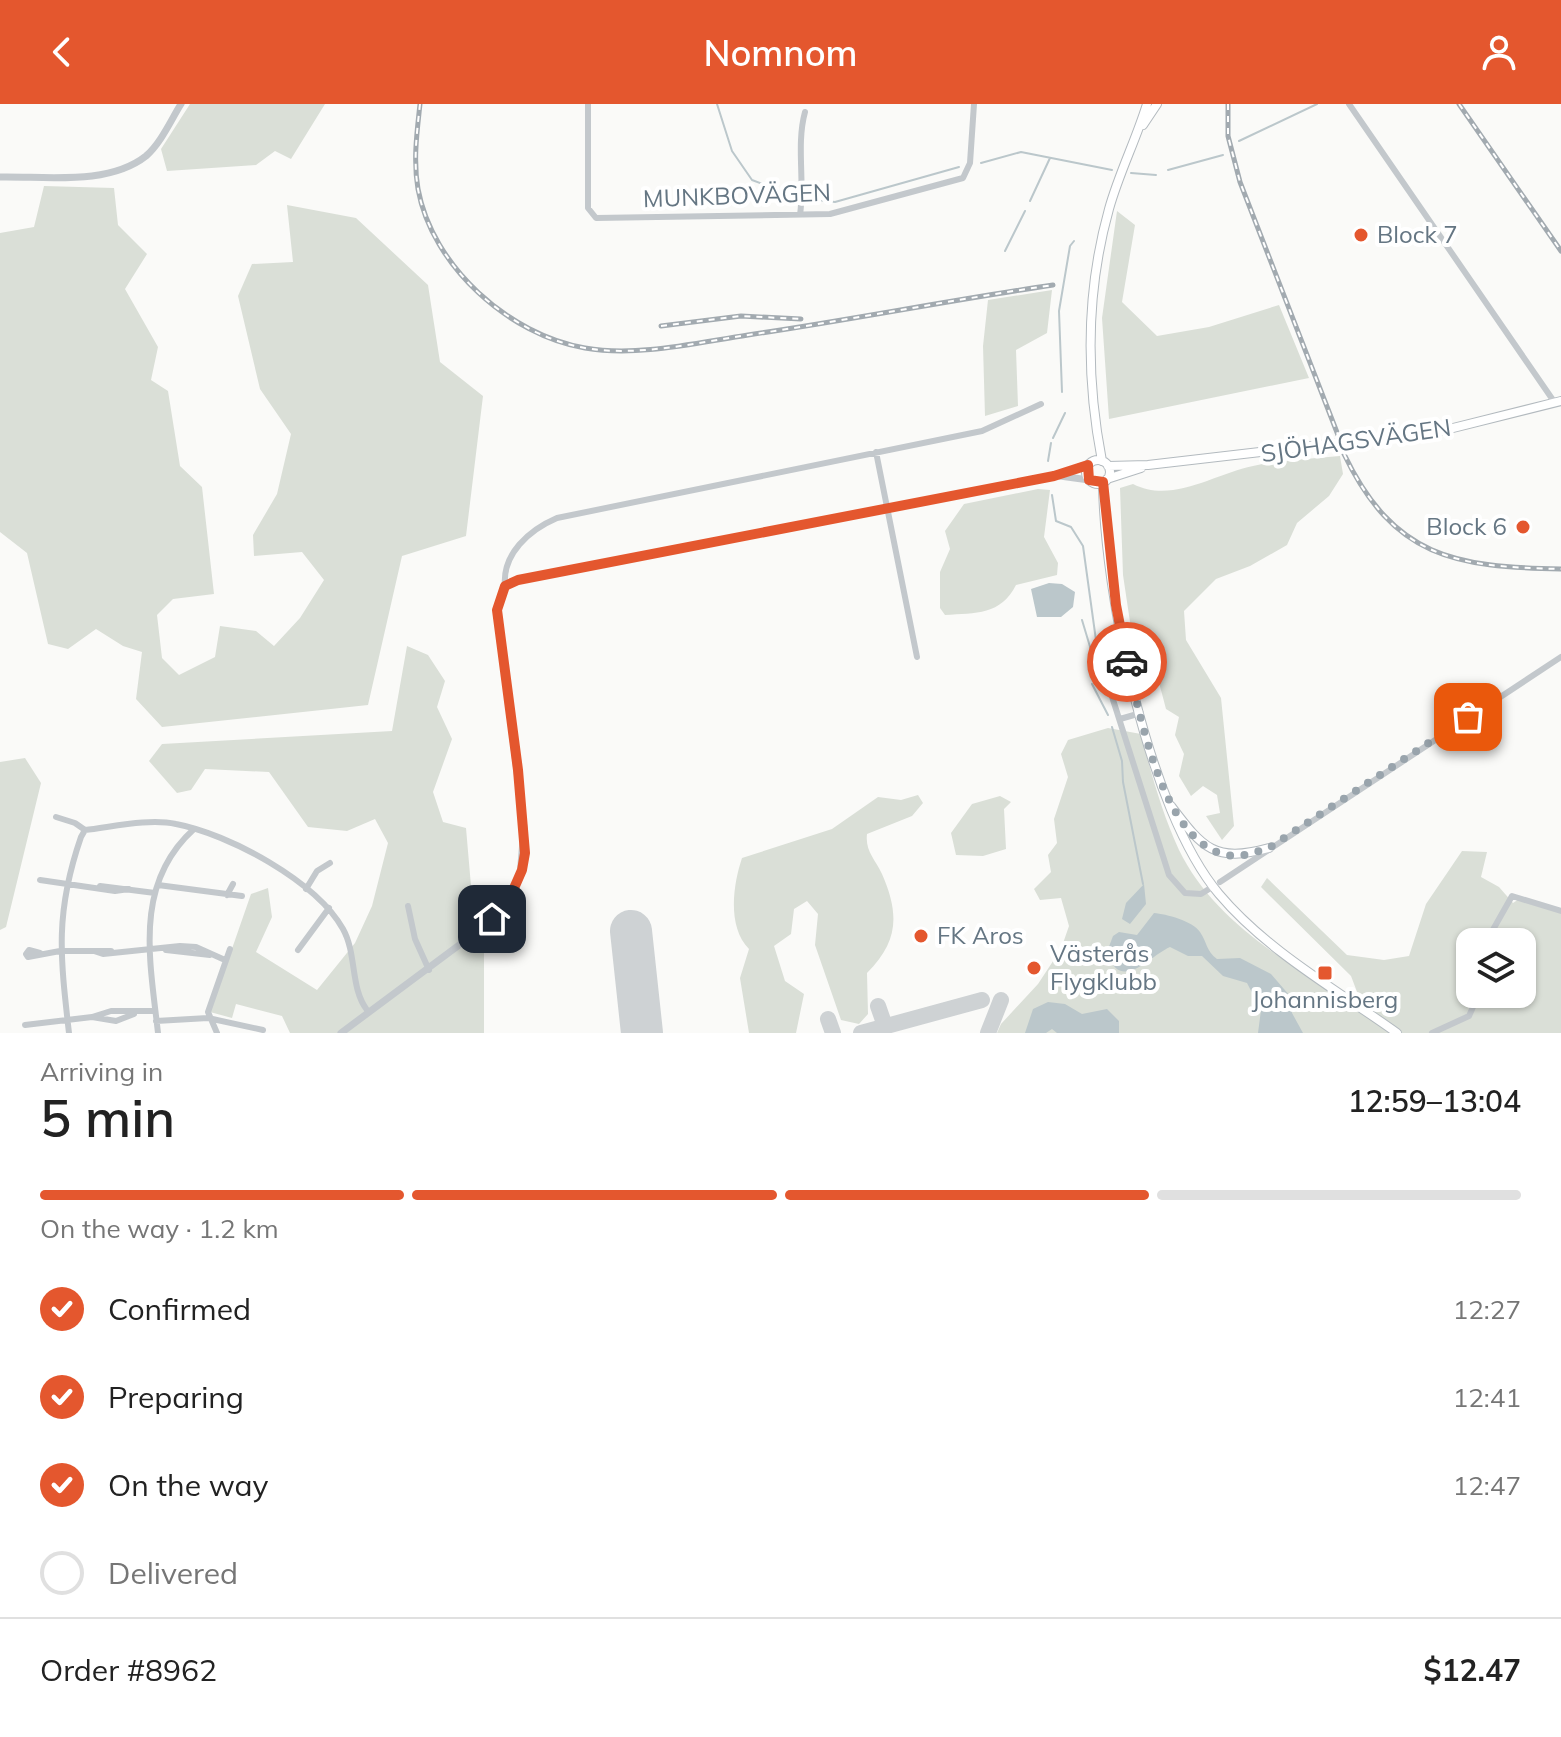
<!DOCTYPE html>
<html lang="en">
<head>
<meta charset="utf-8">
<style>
  :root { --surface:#fff; --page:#f6f6f6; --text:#222; --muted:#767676; --line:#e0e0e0; --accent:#e4572e }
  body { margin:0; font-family:Mulish,sans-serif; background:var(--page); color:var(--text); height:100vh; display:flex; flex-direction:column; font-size:30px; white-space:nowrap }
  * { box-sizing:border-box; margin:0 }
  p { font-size:26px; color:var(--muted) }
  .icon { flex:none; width:44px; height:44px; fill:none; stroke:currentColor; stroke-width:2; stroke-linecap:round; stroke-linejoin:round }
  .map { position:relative; height:929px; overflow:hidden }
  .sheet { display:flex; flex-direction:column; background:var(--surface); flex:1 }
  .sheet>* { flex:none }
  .buttons { position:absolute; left:1456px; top:824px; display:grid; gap:16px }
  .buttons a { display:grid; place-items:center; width:80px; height:80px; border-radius:16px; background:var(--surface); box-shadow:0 2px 6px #0004; font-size:40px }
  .pin { position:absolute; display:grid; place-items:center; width:68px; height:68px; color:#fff; margin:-34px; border-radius:16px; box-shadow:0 4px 12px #0006 }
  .courier { position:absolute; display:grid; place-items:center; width:80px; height:80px; margin:-40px; border:6px solid #e4572e; border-radius:50%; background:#fff; color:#222; box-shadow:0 2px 10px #0007 }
  .summary em { font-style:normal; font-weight:600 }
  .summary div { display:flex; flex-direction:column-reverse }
  .summary { display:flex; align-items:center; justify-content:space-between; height:136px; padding:0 40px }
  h1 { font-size:52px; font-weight:600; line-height:60px }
  .bar { display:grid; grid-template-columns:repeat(4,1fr); gap:12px 8px; align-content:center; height:96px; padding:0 40px }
  .bar i { height:10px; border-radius:6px; background:var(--line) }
  .bar .active { background:var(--accent) }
  .bar p { grid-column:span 4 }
  .line { display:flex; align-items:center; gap:20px; padding:0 40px; border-top:2px solid var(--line) }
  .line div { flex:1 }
  ol { padding:0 40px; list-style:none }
  li { display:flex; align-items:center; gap:24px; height:88px }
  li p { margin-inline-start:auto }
  li .icon { padding:8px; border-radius:50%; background:var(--accent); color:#fff; stroke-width:4 }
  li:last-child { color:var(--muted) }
  li i { width:44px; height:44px; border:4px solid var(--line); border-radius:50% }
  header { display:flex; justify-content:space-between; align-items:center; height:104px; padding:0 40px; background:var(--accent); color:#fff; font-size:36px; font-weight:600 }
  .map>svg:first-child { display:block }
</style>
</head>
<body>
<header><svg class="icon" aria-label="back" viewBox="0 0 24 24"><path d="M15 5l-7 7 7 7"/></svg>Nomnom<svg class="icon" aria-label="person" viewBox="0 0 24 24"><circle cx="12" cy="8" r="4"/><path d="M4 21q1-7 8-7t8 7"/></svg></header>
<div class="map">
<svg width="1561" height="929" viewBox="0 0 1561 929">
  <rect width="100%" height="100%" fill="#fafaf8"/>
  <!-- green -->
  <path fill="#dadfd7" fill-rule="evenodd" d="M190,0H325L291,55L275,47L256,61L167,67L161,45Z
    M44,82L114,84L118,121L147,150L125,185L158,243L151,276L168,287L180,362L202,383L214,490L173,495L157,511L162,554L179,571L215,553L220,522L256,527L274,542L300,514L324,476L302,448L254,452L253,431L277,390L291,330L260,285L238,192L252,160L293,158L287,101L356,114L428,181L440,258L483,292L466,432L402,452L368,601L162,623L136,595L142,548L123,542L96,525L68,545L48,540L27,449L0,428V129L34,123Z
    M1117,107L1135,121L1122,198L1157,232L1209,223L1279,201L1309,274L1109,315L1102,214Z
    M1052,186L1047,229L1016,246L1018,302L985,312L983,242L988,196Z
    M1340,352L1343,370L1329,392L1297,419L1287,441L1250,462L1216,475L1184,507L1186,536L1221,594L1234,722L1222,736L1206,712L1220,709L1217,691L1203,682L1191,692L1179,672L1184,650L1175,631L1179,613L1166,605L1157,571L1133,538L1123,471L1120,384L1133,380C1172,400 1214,370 1253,362C1280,356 1311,355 1340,352Z
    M1038,385L1050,386L1044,433L1058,459L1057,471L1016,481C1001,511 976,509 945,511L940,504V468L950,445L945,427L964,400Z
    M407,542L428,551L445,577L437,603L452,635L433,688L443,718L466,724L473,805L484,849V929H290L282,912L236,900L232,914L210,908L251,790L268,784L272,813L256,848L317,886L355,839L372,802L388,739L375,715L347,727L308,723L269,668L205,665L191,686L177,689L149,657L162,640L392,627Z
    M1108,624L1141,630C1151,669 1162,709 1179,746C1216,822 1298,864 1365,909L1351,872L1261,783L1267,774L1347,851L1384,856L1409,852L1426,800L1462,747L1487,748L1481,773L1499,783L1513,799L1519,795L1561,809V929H997L1001,920L1038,880L1061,845L1069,822L1061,794L1040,796L1034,785L1051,768L1048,751L1057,739L1054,715L1068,673L1061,650L1068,636ZM1470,838H1522V890H1470Z
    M25,654L41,679L6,823L0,826V658Z
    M918,691L923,699L912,712L867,730C865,747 875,755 882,770C900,811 898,838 867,869L868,910L859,920L841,916L815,841L818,810L807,797L794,805L791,830L774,842L785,877L804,890L796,929H749L740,874L749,845C727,823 733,781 742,754L832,725L878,693L901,696Z
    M1000,692L1011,698L1004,705L1006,745L983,752L956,751L951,729L972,700Z"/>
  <!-- water -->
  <path fill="#bbc7cb" d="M1049,479L1062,480L1075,488L1073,503L1061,513H1037L1031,485Z
    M1144,780L1146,800L1130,820L1122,815L1126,799Z
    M1154,809C1166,810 1193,817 1200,828C1207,838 1206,847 1217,855L1240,854L1271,870L1290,892L1292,909L1303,929H1258L1261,906L1247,879L1223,872L1202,852H1188L1170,843C1148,853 1120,890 1107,848L1113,832L1119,828L1137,831Z
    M1048,898L1065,900L1082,910L1107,905L1119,917V929H1057L1052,925L1046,929H1025L1033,905Z"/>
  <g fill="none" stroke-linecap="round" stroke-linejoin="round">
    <!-- stream -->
    <path stroke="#bbc7cb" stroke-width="2" d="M717,0L732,47L752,76L795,92
      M1239,37L1317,0
      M981,59L1021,48L1112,66
      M1168,66L1223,51
      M1131,69L1156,71
      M809,95L835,98L959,63
      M1030,97L1050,54
      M1005,147L1025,107
      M1062,288L1059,207L1070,142L1074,137
      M1053,334L1065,309
      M1048,357L1051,339
      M1052,391L1056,417L1071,423L1083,442L1099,558L1112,550
      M1082,516L1091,546L1100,553
      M1092,580L1108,611
      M1112,623L1122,657L1123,678L1143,780"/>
    <!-- taxiway -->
    <path stroke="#ced2d4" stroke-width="16" d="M878,902L885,922
      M828,915L833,929
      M861,929L982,896
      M988,929L1001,896"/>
    <!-- runway -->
    <path stroke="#ced2d4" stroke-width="42" d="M631,827L642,929"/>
    <defs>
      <path id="secondary" d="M1143,21L1157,0
        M1086 368a12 12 0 1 1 24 0a12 12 0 1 1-24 0Z
        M1102,357C1086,274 1086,187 1109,105C1119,69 1136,36 1147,0
        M1108,362L1148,361L1441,327L1561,297
        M1107,375L1141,364
        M1103,378C1104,488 1148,706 1219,790C1267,847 1337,886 1397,929
        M1107,577L1121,537
        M1171,702C1203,744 1214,759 1269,744"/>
    </defs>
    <!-- secondary casing -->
    <use href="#secondary" stroke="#b3babf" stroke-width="10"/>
    <!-- minor -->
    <path stroke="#c3c8cc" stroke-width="6" d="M588,0V104L596,114L830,110L963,74L970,59L974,0
      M1349,0L1555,299
      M800,111C805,77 796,41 805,8
      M876,348L917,553
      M505,482C502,450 529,426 557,414L982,327L1041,300
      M1107,577L1169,771L1185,789L1201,790L1209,785
      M1120,615L1141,609
      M56,713L75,719L85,726
      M40,776L115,787L129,785
      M1220,778L1561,553
      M158,781L242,792
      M100,782L155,789
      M306,785L317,767L330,759
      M227,791L233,780
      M408,802L415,835L429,866
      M1486,838L1512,792L1561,807
      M166,846L210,851
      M298,846L329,804
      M94,847L103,850L180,842L196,843L225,856
      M40,849L29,846L26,850L28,853L60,847H111
      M92,913L116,917L134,910
      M156,917L208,914L263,926
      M25,921L92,913L111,907H155
      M69,929C60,851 55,808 81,733L85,726C112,723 149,714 176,720C229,730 316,777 343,825C357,850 350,884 367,906
      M158,929C150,856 133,780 194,725
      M217,929L208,908L230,845
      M1432,929L1469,912L1473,903L1471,890"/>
    <!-- tertiary -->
    <path stroke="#c3c8cc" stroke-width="7" d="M0,73C45,72 108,82 146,52C161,39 171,16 181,0
      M1060,372L1089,376
      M341,929L482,824L506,798L520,773L524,724L497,506L505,482L518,476L1054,372L1088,361"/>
    <!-- secondary -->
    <use href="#secondary" stroke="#fff" stroke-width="8"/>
    <defs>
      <path id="rail" d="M420,0C417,28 413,56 418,85C432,162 509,231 585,244C637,253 695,239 748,231C850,216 951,196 1053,181
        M1228,0V32L1240,78L1338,331
        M1459,0L1561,147
        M661,222L741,212L801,215
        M1344,350C1394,454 1455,463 1561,465"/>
    </defs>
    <!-- rail casing -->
    <use href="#rail" stroke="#a2aab0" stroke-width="5"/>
    <!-- rail -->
    <use href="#rail" stroke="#fff" stroke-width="2" stroke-dasharray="6" stroke-linecap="butt"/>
  </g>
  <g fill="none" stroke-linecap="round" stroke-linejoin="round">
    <!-- done -->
    <path stroke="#99a4ac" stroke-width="8" stroke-dasharray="0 14.4" d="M1127,558C1141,611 1162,739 1227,751C1241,754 1255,748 1269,744L1468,613"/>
    <!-- route -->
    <path stroke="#e4572e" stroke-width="10" d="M492,815L511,791L522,766L525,749L518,666L497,506L505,482L518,476L1054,372L1088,361L1089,376L1103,378L1116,501L1127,558"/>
  </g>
  <!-- markers -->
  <g fill="#e4572e" stroke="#fff" stroke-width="3">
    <circle cx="1361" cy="131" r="8"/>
    <circle cx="1523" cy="423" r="8"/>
    <circle cx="921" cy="832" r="8"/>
    <circle cx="1034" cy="864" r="8"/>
    <rect x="1317" y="861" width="16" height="16" rx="4"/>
  </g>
  <g text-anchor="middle" stroke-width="8" stroke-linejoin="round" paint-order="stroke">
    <!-- street labels -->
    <g font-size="24" fill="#657683" stroke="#fff">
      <text transform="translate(737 92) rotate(-2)" y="8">MUNKBOVÄGEN</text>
      <text transform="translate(1356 337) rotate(-8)" y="8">SJÖHAGSVÄGEN</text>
    </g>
    <!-- poi labels -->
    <g font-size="24" fill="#657683" stroke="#fff" text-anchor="start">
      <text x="1377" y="139">Block 7</text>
      <text x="1507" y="431" text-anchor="end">Block 6</text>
      <text x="937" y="840">FK Aros</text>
      <text x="1050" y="858">Västerås<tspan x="1050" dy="28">Flygklubb</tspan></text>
      <text x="1325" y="904" text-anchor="middle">Johannisberg</text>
    </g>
  </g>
</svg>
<div class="buttons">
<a><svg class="icon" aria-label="layers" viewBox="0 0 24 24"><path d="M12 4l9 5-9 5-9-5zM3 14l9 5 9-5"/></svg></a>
</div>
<div class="pin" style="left:1468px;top:613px;background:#ea580c"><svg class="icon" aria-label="bag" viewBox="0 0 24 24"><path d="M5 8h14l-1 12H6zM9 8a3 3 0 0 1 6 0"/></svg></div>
<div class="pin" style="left:492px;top:815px;background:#1f2937"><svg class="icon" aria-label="home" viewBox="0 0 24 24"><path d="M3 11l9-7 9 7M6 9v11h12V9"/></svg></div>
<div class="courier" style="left:1127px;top:558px"><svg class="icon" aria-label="car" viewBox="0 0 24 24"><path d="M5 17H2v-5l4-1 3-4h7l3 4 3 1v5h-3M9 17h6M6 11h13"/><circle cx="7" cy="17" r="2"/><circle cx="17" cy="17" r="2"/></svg></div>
</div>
<section class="sheet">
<div class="summary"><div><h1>5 min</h1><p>Arriving in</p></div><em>12:59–13:04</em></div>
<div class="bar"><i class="active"></i><i class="active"></i><i class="active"></i><i></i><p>On the way · 1.2 km</p></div>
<ol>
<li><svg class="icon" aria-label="check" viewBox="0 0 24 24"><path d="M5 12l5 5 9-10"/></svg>Confirmed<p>12:27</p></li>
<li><svg class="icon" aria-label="check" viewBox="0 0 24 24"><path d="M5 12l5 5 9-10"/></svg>Preparing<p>12:41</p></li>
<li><svg class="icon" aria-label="check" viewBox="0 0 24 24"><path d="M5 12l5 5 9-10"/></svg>On the way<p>12:47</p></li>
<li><i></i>Delivered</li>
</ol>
<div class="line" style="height:104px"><div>Order #8962</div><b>$12.47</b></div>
</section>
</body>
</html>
